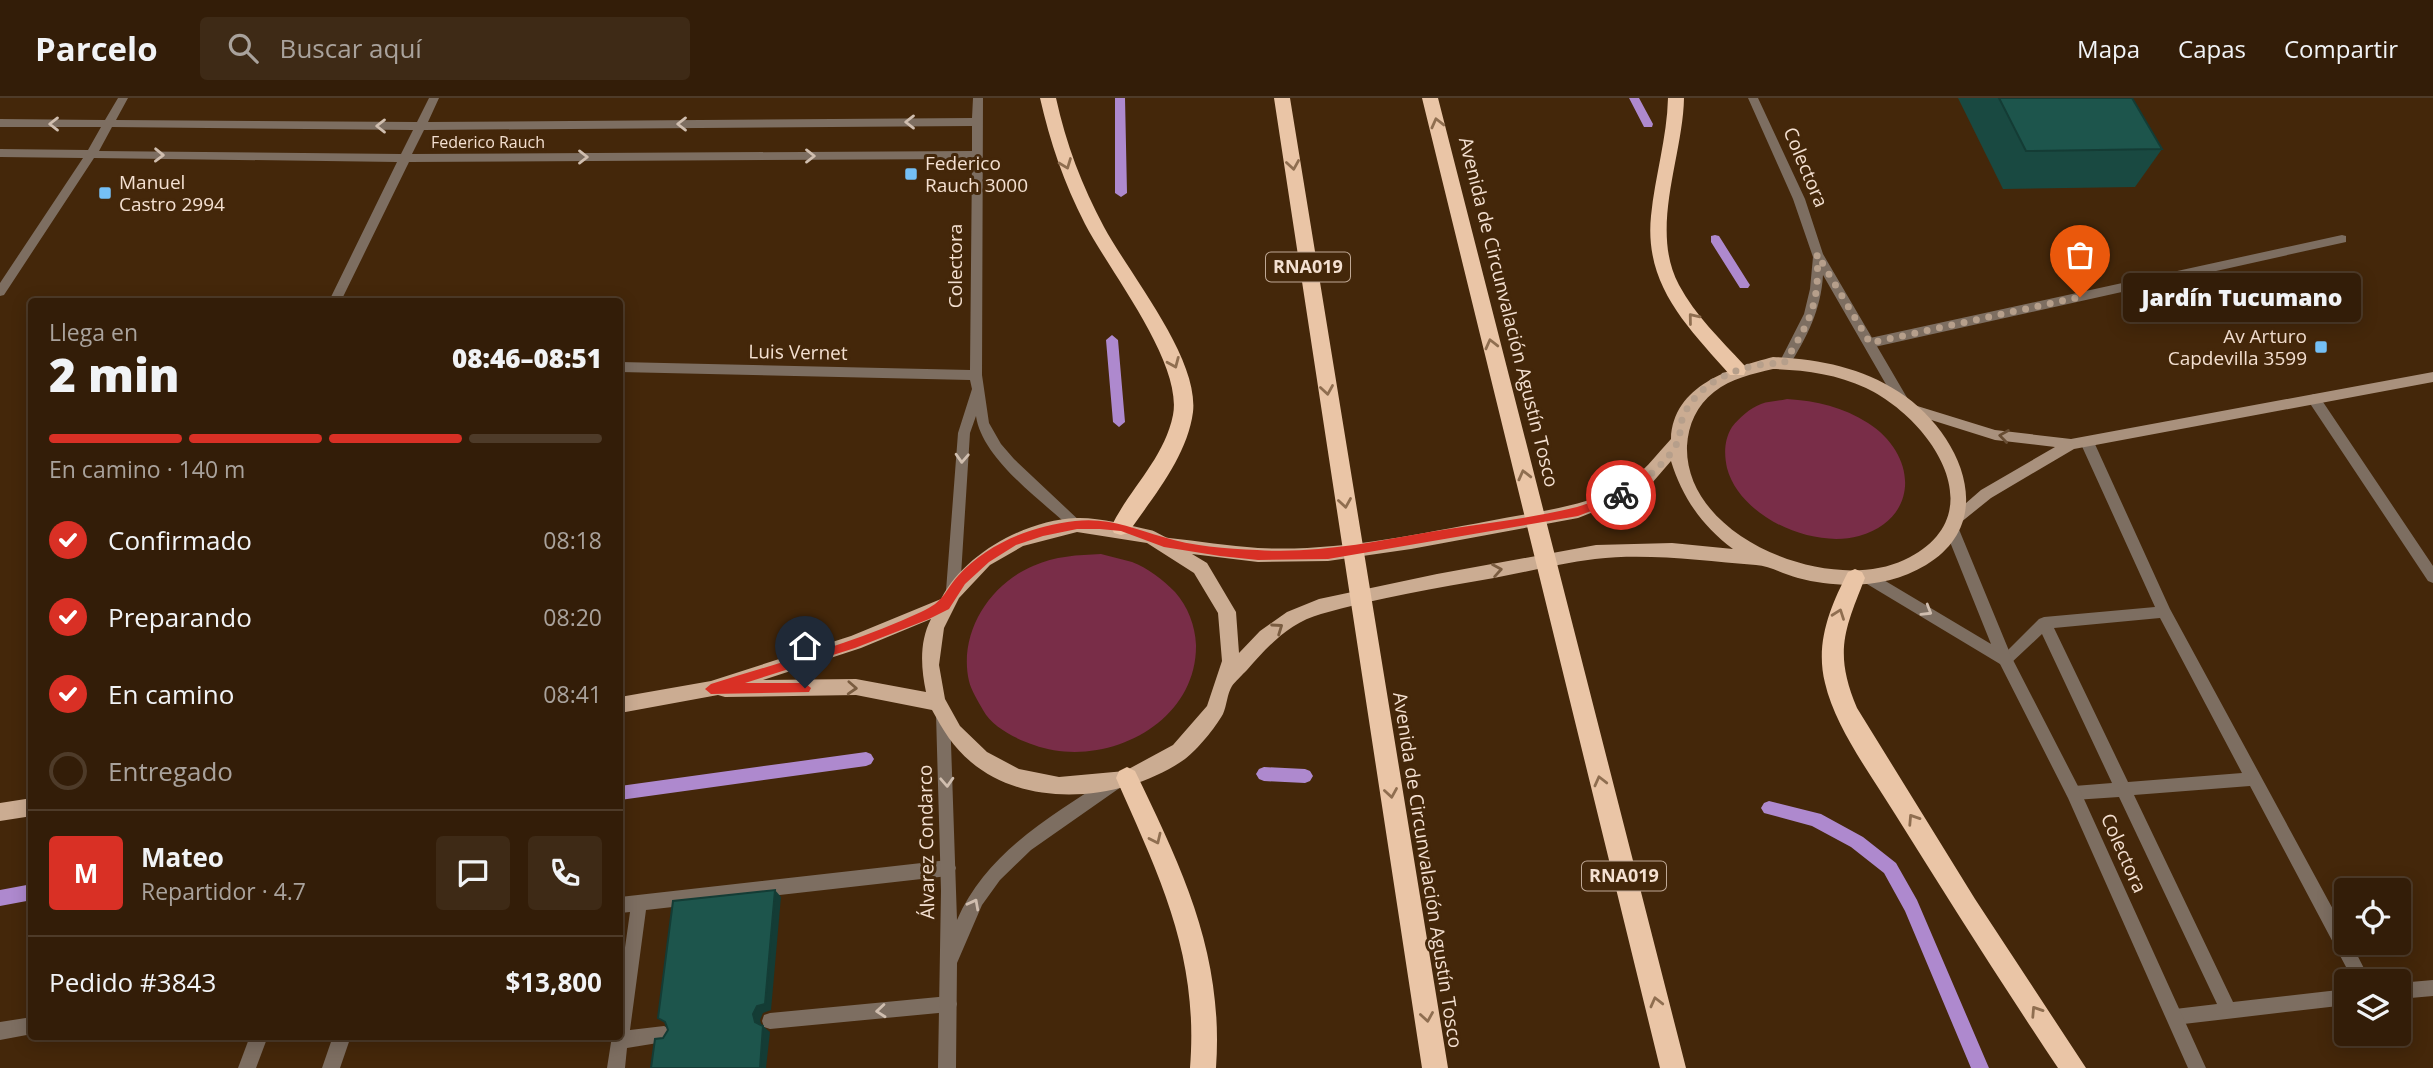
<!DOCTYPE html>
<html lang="es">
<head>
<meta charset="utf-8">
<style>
  :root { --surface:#331d08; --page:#3e2a16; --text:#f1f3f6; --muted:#a9a29c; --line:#4e3b29; --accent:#d93025 }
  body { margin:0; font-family:"Open Sans",sans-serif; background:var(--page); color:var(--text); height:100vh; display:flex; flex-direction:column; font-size:26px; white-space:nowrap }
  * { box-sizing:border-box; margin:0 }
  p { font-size:23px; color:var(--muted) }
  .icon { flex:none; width:38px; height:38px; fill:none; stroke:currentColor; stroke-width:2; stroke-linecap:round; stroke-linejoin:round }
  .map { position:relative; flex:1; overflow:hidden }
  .sheet { position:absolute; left:28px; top:200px; width:595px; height:742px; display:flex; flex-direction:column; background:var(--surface); border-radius:7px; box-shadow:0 4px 18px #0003,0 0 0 2px var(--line) }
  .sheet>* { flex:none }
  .fabs { position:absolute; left:2334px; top:780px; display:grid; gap:14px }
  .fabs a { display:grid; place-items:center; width:77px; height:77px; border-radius:7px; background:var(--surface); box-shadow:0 4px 18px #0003,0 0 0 2px var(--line); font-size:35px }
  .pin { position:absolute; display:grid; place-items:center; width:60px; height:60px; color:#fff; margin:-72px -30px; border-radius:50% 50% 50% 0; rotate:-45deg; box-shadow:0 0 7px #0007 }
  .pin .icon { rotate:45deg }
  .courier { position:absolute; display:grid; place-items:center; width:70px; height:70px; margin:-35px; border:5px solid #d93025; border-radius:50%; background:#fff; color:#222; box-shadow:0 2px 9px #0007 }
  .bubble { position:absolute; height:49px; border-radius:7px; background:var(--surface); box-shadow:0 4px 18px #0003,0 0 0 2px var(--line); font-size:23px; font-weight:800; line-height:49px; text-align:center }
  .head em { font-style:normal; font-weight:800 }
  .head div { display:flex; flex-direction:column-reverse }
  .head { display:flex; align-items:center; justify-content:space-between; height:119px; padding:0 21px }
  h1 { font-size:46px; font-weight:800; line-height:52px }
  .bar { display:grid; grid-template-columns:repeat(4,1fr); gap:10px 7px; align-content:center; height:84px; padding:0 21px }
  .bar i { height:9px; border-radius:5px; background:var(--line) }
  .bar .active { background:var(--accent) }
  .bar p { grid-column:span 4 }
  .line { display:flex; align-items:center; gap:18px; padding:0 21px; border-top:2px solid var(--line) }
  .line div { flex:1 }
  .round { display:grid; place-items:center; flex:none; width:74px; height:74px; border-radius:7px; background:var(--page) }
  ol { padding:0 21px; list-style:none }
  li { display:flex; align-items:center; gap:21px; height:77px }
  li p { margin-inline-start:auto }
  li .icon { padding:7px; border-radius:50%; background:var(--accent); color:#fff; stroke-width:4 }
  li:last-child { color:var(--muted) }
  li i { width:38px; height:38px; border:4px solid var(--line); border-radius:50% }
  header { display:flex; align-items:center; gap:42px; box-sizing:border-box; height:98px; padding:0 35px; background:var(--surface); border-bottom:2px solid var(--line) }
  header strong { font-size:33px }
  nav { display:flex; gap:38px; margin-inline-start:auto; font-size:24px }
  .search { width:490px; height:63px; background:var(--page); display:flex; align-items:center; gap:18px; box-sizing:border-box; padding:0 24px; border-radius:7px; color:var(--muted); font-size:26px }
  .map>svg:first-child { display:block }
</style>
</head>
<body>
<header>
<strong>Parcelo</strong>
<div class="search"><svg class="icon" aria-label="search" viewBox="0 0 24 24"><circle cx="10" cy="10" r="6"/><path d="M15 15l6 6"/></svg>Buscar aquí</div>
<nav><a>Mapa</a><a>Capas</a><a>Compartir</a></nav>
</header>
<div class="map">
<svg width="2433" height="970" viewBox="0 0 2433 970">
  <rect width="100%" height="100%" fill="#44270a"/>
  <!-- green -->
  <path fill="#792d48" d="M1787,301C1817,303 1843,309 1868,325C1917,356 1921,420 1859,438C1812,451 1740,419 1727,370C1724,356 1724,342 1732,329C1740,319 1749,311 1761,306C1769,303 1779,303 1787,301Z
    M1101,456C1111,459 1122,461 1132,464C1148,470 1163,482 1175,494C1188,509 1195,527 1196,547C1197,627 1103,672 1034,647C1016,641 992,629 983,612C978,603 971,592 969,583C958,535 990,486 1033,468C1055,458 1078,457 1101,456Z"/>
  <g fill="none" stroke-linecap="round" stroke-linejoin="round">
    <!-- stream -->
    <path fill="#ae89ce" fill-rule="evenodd" d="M1115,0H1125L1127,95L1121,99L1115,95Z
      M1629,0H1639L1653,26L1652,29H1644Z
      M1715,137L1719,138L1748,184L1750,187L1748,190H1740L1711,144V138Z
      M1112,237L1118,242L1125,324L1119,329L1113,324L1106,242Z
      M866,654L871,656L874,661L871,666L866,668L620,702V688Z
      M1264,669L1305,671L1310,673L1313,678L1310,683L1305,685L1264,683L1259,681L1256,676L1259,671Z
      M1769,703L1821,716L1863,739L1896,765L1917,802L1989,970H1971L1905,813L1884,775L1851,749L1812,728L1764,715L1761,710L1764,705Z
      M32,786V802L0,808V792Z"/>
    <!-- lane -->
    <path fill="#7d6e61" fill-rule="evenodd" d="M2342,137L2346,138V144L1870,250L1864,245L1870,240Z
      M2314,296L2319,298L2433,468V485L2428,483L2309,304L2308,301L2309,298Z
      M2087,339L2094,344L2170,511L2347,837V845H2351L2371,884H2354L2250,688L2134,697L2233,904L2347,891V907L2175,927L2169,925L2167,919L2169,913L2175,911L2217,906L2119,699L2074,702L2069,700L2066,695L2069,690L2074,688L2112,685L2042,536L2010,566L2005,568L2000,566L1998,562L2039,521L2044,519L2155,509L2080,344ZM2160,520L2242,675L2128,684L2054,530Z
      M948,762L954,765L956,770L954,775L948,778L646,812L630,932L664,928L670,931L673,937L670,943L627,950L625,970H607L612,938H620V885L630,814L620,815V799Z
      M2433,882V898L2399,901V885Z
      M949,898L955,900L957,906L955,912L949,914L770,931L764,929L762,923L764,917L770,915Z
      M333,938H351L340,970H322Z"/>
    <!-- street -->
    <path fill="#7d6e61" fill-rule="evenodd" d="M118,0H128L116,22L417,24L429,0H439L428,24L972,20L973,0H983L982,277L989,325L1001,346L1014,361L1084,427L1082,431H1072C1042,403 982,361 976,318L970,335L960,493L958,497H948L946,493L958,335L972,291L970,282L620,274V264L970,272L972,61L409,64L341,203H329L397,64L94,60L4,197L0,198V185L83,60L0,59V51L88,52L101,29H0V21L105,22ZM972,28V53L412,56L424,32ZM112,29L413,32L401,56L99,53Z
      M1748,0H1758L1805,101L1823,156L1909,303L1910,306L1909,309H1899L1823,177C1821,212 1807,239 1789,268H1781L1779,265L1804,216L1810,191L1813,159L1793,101Z
      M1951,423L1956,425L1958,429L2012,560L2079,690L2206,970H2188L2068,700L2000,566L1862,483L1860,479L1862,475H1872L1991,546L1944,429L1946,425Z
      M943,609L948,611L950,616L957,822C986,755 1052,717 1111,679L1116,677L1121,679L1124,684L1121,689L1031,752L1000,782L982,807L957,865L956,970H938L941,793L936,616L938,611Z
      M32,919V936L0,942V924Z
      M250,938H268L256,970H238Z"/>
    <!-- secondary -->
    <path fill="#a9917d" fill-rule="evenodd" d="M2433,274V284L2074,351L1991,400L1955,429L1950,427L1948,423L1950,419L1981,392L2055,349L1995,342L1909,315L1908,312L1914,307L1995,332L2071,341Z"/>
    <!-- primary -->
    <path fill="#cbac92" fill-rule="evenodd" d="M1773,259C1817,261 1861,269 1899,294C1957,331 2002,421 1926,467C1888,490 1840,491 1798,480C1784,476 1769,468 1756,467C1703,463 1649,455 1595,461C1561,465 1527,474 1494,480C1437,490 1377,500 1321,516C1289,525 1268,548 1247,572C1242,577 1235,584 1232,588C1227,596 1227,607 1223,616C1215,630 1198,651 1185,661C1127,702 1029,713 971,664C953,649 943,632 932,612L856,597L725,599L718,597L620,615V599L711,583L851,538L941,501C964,456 1026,422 1076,420C1097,419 1129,427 1150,432C1156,433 1163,439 1169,440C1198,443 1229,448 1258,450C1335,454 1413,437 1489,423C1533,414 1582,410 1622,388C1642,377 1656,357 1671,341C1673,287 1731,270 1773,259ZM1773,271C1805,272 1836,276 1866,290C1931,321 1998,418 1904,462C1830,497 1684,440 1687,348C1688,327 1697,307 1714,294C1731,280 1753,276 1773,271ZM1671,363C1682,399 1702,428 1733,451L1672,445L1596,447L1437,476L1319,501L1287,514L1260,533L1239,555L1236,514L1207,465L1192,456L1258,464L1328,463L1411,451L1578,420L1634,398L1652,385ZM1077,434L1147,445L1194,475L1218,515L1222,563L1207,608L1173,647L1125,673L1059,679L1019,671L987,654L960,628L945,601L939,567L944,530L959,500L990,467L1023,448ZM931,521C919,544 921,570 926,594L856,581L763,582L861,550Z
      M32,700V718L0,723V705Z"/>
    <!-- highway -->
    <path fill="#eac5a6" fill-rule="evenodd" d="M1040,0H1056C1066,46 1082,88 1104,129C1130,177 1199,260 1193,314C1187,359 1153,399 1128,435L1121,437L1114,435L1111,429C1130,390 1164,361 1173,317C1183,265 1110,174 1085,126C1064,85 1050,44 1040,0Z
      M1274,0H1290L1448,970H1422Z
      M1422,0H1438L1686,970H1660Z
      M1668,0H1684C1683,59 1649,131 1679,187C1695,217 1721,242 1744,267L1746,272L1744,277H1730C1688,229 1644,188 1651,118C1655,78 1667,40 1668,0Z
      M1855,471L1862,474L1865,480C1844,533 1834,555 1857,610L1975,801L2086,970H2058C2002,886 1948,801 1895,716C1871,677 1835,629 1825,585C1815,545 1830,509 1848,474Z
      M1127,669L1135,673C1183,772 1224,857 1216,970H1190C1199,857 1160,780 1116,680L1119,673Z"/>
  </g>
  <!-- wall -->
  <path fill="#194941" d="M1958,0H2132L2162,51L2135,89L2003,91Z"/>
  <!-- shaded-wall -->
  <path fill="#143c35" d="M775,792L781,799L771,912L763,915L760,922L762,930L755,924L753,916Z
    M763,928L770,934L766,970H760Z"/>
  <!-- building -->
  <path fill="#1d554c" stroke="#143c35" stroke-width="2" d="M1999,0H2132L2162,51L2026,53Z
    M775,792L765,906L757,908L753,916L755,924L763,928L760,970H651L655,941L663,940L668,932L665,924L658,920L673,803Z"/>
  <!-- one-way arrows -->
  <defs><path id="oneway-chevron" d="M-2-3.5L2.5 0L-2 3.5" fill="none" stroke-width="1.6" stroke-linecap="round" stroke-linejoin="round" transform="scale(1.75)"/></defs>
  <g stroke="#d0beaf">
    <use href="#oneway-chevron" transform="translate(910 24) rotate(180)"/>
    <use href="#oneway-chevron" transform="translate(54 26) rotate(-180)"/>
    <use href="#oneway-chevron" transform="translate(682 26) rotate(180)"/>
    <use href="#oneway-chevron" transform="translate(381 28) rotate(-180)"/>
    <use href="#oneway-chevron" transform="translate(159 57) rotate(1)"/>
    <use href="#oneway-chevron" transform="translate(810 58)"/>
    <use href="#oneway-chevron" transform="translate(583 59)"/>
    <use href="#oneway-chevron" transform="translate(962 360) rotate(93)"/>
    <use href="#oneway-chevron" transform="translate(1927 513) rotate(31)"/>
    <use href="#oneway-chevron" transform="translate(947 684) rotate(87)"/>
    <use href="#oneway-chevron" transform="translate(974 806) rotate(-62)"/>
    <use href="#oneway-chevron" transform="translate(881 913) rotate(175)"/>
  </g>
  <g stroke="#8f6e50">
    <use href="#oneway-chevron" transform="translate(1437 25) rotate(-104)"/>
    <use href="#oneway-chevron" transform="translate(1066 66) rotate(69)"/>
    <use href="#oneway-chevron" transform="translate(1293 67) rotate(81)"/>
    <use href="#oneway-chevron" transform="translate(1693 220) rotate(-129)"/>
    <use href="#oneway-chevron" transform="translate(1491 246) rotate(-104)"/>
    <use href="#oneway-chevron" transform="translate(1174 265) rotate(67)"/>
    <use href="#oneway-chevron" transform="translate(1327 292) rotate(81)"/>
    <use href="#oneway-chevron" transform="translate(1524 377) rotate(-104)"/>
    <use href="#oneway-chevron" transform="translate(1345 405) rotate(81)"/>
    <use href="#oneway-chevron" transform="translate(1839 516) rotate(-70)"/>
    <use href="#oneway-chevron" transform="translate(1600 683) rotate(-104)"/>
    <use href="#oneway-chevron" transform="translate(1391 695) rotate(81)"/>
    <use href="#oneway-chevron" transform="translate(1913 721) rotate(-123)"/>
    <use href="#oneway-chevron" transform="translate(1156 741) rotate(65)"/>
    <use href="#oneway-chevron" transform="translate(1656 904) rotate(-104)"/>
    <use href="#oneway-chevron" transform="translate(2036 913) rotate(-123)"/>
    <use href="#oneway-chevron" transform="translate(1427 919) rotate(81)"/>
  </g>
  <use stroke="#674c32" href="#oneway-chevron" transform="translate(2004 338) rotate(-172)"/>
  <g stroke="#7a5c40">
    <use href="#oneway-chevron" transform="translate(1497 472) rotate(-10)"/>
    <use href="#oneway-chevron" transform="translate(1278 530) rotate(-35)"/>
    <use href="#oneway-chevron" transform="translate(852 590) rotate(3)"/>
  </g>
  <!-- route -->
  <path fill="#d93025" d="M1621,392L1625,394V400L1578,418L1328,461L1258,462L1220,458L1164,449L1121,433L1100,431H1077L1043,438L1016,447L989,464L965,486L949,511L929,521L855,550L745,585H805L811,590L809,594L711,596L705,591L711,586C781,564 855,545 921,514C945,503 943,495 958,478C988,445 1032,428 1075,423C1107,419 1133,430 1163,439C1191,448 1227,451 1257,452C1316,456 1373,444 1430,434C1478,426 1529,421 1577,409C1592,405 1606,397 1621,392Z"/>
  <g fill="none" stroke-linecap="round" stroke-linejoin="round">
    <!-- done -->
    <path stroke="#b69f8b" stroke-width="7" stroke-dasharray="0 12.6" d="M1621,397C1638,389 1670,362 1677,345C1681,337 1680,327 1683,318C1701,280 1745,265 1784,265C1810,224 1820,205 1817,156L1870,245L2080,199"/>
  </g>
  <!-- markers -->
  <g fill="#75c0f6" stroke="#44270a" stroke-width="2.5">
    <rect x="904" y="69" width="14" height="14" rx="3.5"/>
    <rect x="98" y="88" width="14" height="14" rx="3.5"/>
    <rect x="2314" y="242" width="14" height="14" rx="3.5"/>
  </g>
  <g text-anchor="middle" stroke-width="6" stroke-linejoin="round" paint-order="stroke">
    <!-- far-street labels -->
    <g font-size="16" fill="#f4e0d1" stroke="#44270a">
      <text x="488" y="50">Federico Rauch</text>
    </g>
    <!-- shield labels -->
    <g fill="#44270a" stroke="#bfa895" stroke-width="2">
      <rect x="1266" y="154.5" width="84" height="29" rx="5"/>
      <rect x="1582" y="763.5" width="84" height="29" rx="5"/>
    </g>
    <g font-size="18" font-weight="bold" fill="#f4e0d1">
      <text x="1308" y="175">RNA019</text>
      <text x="1624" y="784">RNA019</text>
    </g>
    <!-- poi labels -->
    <g font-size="19" fill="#f4e0d1" stroke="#44270a" text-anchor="start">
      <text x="925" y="72">Federico<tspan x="925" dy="22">Rauch 3000</tspan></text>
      <text x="119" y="91">Manuel<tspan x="119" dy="22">Castro 2994</tspan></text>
      <text x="2307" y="245" text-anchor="end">Av Arturo<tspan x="2307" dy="22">Capdevilla 3599</tspan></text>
    </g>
    <!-- street labels -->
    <g font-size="19" fill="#f4e0d1" stroke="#44270a">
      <text transform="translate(1806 69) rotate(67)" y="7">Colectora</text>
      <text transform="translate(955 168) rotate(-90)" y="7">Colectora</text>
      <text transform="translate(1509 214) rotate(76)" y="7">Avenida de Circunvalación Agustín Tosco</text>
      <text transform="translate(798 254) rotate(1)" y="7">Luis Vernet</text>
      <text transform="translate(926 744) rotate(-91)" y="7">Álvarez Condarco</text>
      <text transform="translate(2124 755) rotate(66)" y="7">Colectora</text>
      <text transform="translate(1428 772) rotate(81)" y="7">Avenida de Circunvalación Agustín Tosco</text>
    </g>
  </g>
</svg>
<div class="fabs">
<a><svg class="icon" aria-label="locate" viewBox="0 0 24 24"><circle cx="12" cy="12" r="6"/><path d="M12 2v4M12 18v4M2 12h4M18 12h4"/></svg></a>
<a><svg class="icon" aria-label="layers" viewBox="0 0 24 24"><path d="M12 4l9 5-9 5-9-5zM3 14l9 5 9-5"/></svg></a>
</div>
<div class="pin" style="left:2080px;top:199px;background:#ea580c"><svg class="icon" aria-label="bag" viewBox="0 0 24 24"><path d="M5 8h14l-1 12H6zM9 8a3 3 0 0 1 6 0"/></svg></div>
<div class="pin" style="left:805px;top:590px;background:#1f2937"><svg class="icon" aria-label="home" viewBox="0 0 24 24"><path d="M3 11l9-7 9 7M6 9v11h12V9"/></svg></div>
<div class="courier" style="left:1621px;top:397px"><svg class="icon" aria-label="bike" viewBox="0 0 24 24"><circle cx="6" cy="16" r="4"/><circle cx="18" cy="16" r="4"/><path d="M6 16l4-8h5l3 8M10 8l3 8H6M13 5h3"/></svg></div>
<div class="bubble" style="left:2123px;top:175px;width:238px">Jardín Tucumano</div>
<section class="sheet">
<div class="head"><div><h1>2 min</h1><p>Llega en</p></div><em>08:46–08:51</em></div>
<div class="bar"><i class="active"></i><i class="active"></i><i class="active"></i><i></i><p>En camino · 140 m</p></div>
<ol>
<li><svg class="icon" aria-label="check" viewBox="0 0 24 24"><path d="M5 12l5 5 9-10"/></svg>Confirmado<p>08:18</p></li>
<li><svg class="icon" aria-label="check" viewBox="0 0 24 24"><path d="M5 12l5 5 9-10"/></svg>Preparando<p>08:20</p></li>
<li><svg class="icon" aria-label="check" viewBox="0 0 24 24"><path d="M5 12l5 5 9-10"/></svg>En camino<p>08:41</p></li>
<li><i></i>Entregado</li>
</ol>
<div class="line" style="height:126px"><b class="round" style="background:var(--accent);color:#fff">M</b><div><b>Mateo</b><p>Repartidor · 4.7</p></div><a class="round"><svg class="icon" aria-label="chat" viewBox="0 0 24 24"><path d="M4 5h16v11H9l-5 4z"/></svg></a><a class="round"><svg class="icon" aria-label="phone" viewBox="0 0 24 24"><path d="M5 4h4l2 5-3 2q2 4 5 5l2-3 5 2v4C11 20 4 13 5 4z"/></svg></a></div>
<div class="line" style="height:91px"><div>Pedido #3843</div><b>$13,800</b></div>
</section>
</div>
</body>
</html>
